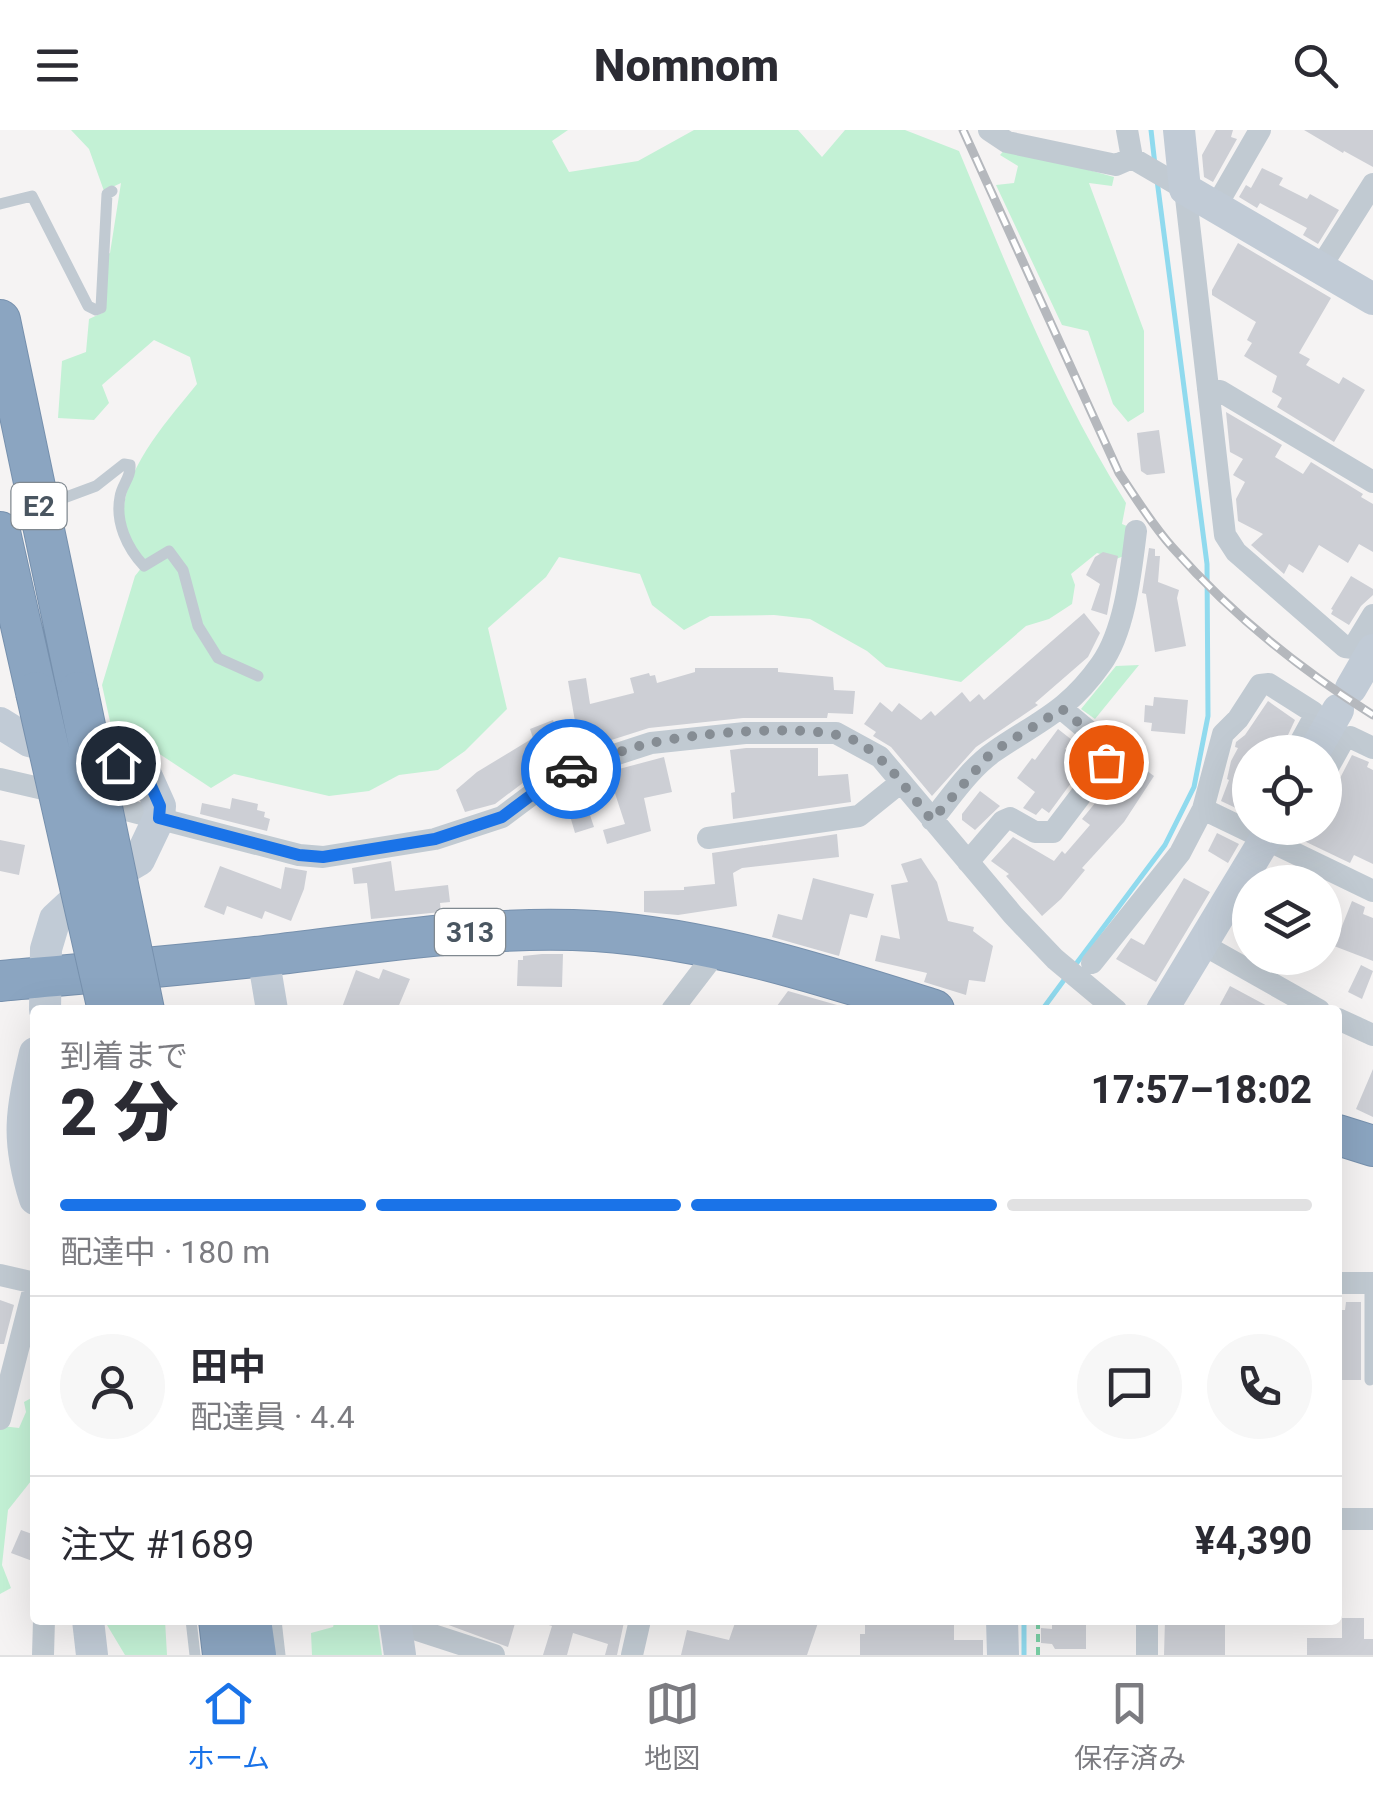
<!DOCTYPE html>
<html lang="ja">
<head>
<meta charset="utf-8">
<style>
  :root { --surface:#fff; --page:#f7f7f7; --text:#2b2b33; --muted:#7c7c81; --line:#e1e1e2; --accent:#1a73e8 }
  body { margin:0; font-family:Roboto,"Noto Sans JP",sans-serif; background:var(--page); color:var(--text); height:100vh; display:flex; flex-direction:column; font-size:38px; white-space:nowrap }
  * { box-sizing:border-box; margin:0 }
  p { font-size:32px; color:var(--muted) }
  .icon { flex:none; width:55px; height:55px; fill:none; stroke:currentColor; stroke-width:2; stroke-linecap:round; stroke-linejoin:round }
  .map { position:relative; flex:1; overflow:hidden }
  .details { position:absolute; left:30px; top:875px; width:1312px; height:620px; display:flex; flex-direction:column; background:var(--surface); border-radius:10px; box-shadow:0 10px 40px #0002 }
  .details>* { flex:none }
  .buttons { position:absolute; left:1232px; top:605px; display:grid; gap:20px }
  .buttons a { display:grid; place-items:center; width:110px; height:110px; border-radius:50%; background:var(--surface); box-shadow:0 10px 40px #0002; font-size:50px }
  .pin { position:absolute; display:grid; place-items:center; width:85px; height:85px; color:#fff; margin:-42px; border:5px solid #fff; border-radius:50%; box-shadow:0 2px 10px #0007 }
  .courier { position:absolute; display:grid; place-items:center; width:100px; height:100px; margin:-50px; border:8px solid #1a73e8; border-radius:50%; background:#fff; color:#222; box-shadow:0 2px 12px #0007 }
  .overview em { font-style:normal; font-weight:800 }
  .overview div { display:flex; flex-direction:column-reverse }
  .overview { display:flex; align-items:center; justify-content:space-between; height:170px; padding:0 30px }
  h1 { font-size:65px; font-weight:800; line-height:75px }
  .bar { display:grid; grid-template-columns:repeat(4,1fr); gap:15px 10px; align-content:center; height:120px; padding:0 30px }
  .bar i { height:12px; border-radius:8px; background:var(--line) }
  .bar .current { background:var(--accent) }
  .bar p { grid-column:span 4 }
  .line { display:flex; align-items:center; gap:25px; padding:0 30px; border-top:2px solid var(--line) }
  .line div { flex:1 }
  .round { display:grid; place-items:center; flex:none; width:105px; height:105px; border-radius:52px; background:var(--page) }
  header { display:flex; justify-content:space-between; align-items:center; height:130px; padding:0 30px; background:var(--surface); font-size:45px; font-weight:800 }
  .dock { display:flex; justify-content:space-around; align-items:center; height:140px; border-top:2px solid var(--line); background:var(--surface); font-size:28px; color:var(--muted) }
  .dock a { display:grid; justify-items:center; gap:5px }
  .dock .current { color:var(--accent) }
  .map>svg:first-child { display:block }
</style>
</head>
<body>
<header><svg class="icon" aria-label="menu" viewBox="0 0 24 24"><path d="M4 6h16M4 12h16M4 18h16"/></svg>Nomnom<svg class="icon" aria-label="search" viewBox="0 0 24 24"><circle cx="10" cy="10" r="6"/><path d="M15 15l6 6"/></svg></header>
<div class="map">
<svg width="1373" height="1525" viewBox="0 0 1373 1525">
  <rect width="100%" height="100%" fill="#f5f3f3"/>
  <!-- green -->
  <path fill="#c3f1d5" d="M71,0H568L552,11L569,42L638,31L694,0H798L822,27L845,0H905L959,21C1009,141 1057,263 1126,373L1122,394L1134,399L1132,423L1116,429L1097,423L1071,444L1075,455L1072,474L1049,489L1026,496L961,552L886,537L867,521L810,489L774,485L710,486L684,500L652,475L640,444L559,427L546,447L488,498L507,579L465,621L438,640L399,645L369,661L329,666L234,644L211,658L155,621V611L113,605L102,555L135,446L146,432C141,426 134,420 130,414C103,359 166,293 197,254L190,227L154,210L102,255L109,273L94,290L58,288L62,231L86,222L89,189L102,183L104,126L110,123L121,53L104,61L89,19Z
    M1007,17L1114,47L1112,56L1089,53L1144,201V282L1128,292L1113,274L1088,201L1062,195L996,55L1014,53L1018,36L1000,25Z
    M1139,535L1095,589L1081,579L1116,536Z
    M35,1266V1346L8,1380L2,1435L11,1458L0,1464V1300L2,1296L19,1298L26,1282L24,1272Z
    M104,1490H165L167,1525H125Z
    M335,1490H377L382,1525H312L311,1503L333,1497Z"/>
  <g fill="none" stroke-linecap="round" stroke-linejoin="round">
    <!-- stream -->
    <path stroke="#90daee" stroke-width="5" d="M1151,0L1155,35
      M1073,838L1165,715L1194,657L1208,586L1207,434L1157,50
      M1042,880L1067,846
      M1024,1525V1490"/>
  </g>
  <!-- building -->
  <path fill="#cdcfd5" d="M1216,0H1233L1231,7L1237,9L1213,52L1204,47L1202,25Z
    M1304,0H1373V37L1344,21L1343,23Z
    M1262,38L1283,48L1279,55L1307,69L1310,64L1339,80L1318,114L1303,105L1307,98L1260,73L1257,78L1239,67L1246,55L1251,58Z
    M1238,113L1331,168L1299,223L1310,229L1306,235L1339,254L1343,247L1365,260L1334,312L1277,277L1282,268L1272,262L1277,246L1244,226L1252,213L1247,210L1256,192L1212,165V160Z
    M1226,282L1282,315L1275,327L1303,344L1311,332L1363,364L1361,367L1373,374V422L1359,414L1348,433L1319,415L1303,443L1289,434L1284,444L1251,415L1263,404L1238,391L1236,369L1245,352L1233,345L1243,329L1230,322Z
    M1159,300L1165,343L1147,345L1141,341L1137,303Z
    M1149,418L1155,419V426H1160L1158,452L1179,460L1177,468L1186,516L1155,522L1146,464L1142,463Z
    M1103,422L1118,426L1107,485L1091,480L1100,454L1086,445L1095,427Z
    M1351,446L1373,459V465L1361,476L1349,495L1331,484L1333,480L1331,479Z
    M1084,483L1100,503L1088,527L1035,573L1038,575L976,617L932,666L891,617L873,606L876,602L864,594L880,572L892,582L899,573L921,590L931,581L935,586L962,562L970,572L979,564L984,570Z
    M695,538H778V542L833,547L834,560L855,561L853,584L828,583L827,588H743L649,598L580,620L568,551L586,548L590,574L634,563L630,548L649,543L650,546L655,545L657,553L695,542Z
    M1154,567L1188,570L1185,604L1151,601L1152,593L1144,592L1145,575L1153,576Z
    M1268,571L1295,590L1280,622H1250V657L1238,679L1221,671L1229,650L1227,649L1231,631L1238,618L1235,617L1236,612L1245,605Z
    M553,590L567,625L553,630L495,674L465,682L456,660L477,642L533,608L530,599Z
    M1058,599L1072,610L1065,619L1085,634L1049,683L1042,678L1036,685L1023,678L1035,662L1017,648L1032,628L1035,630Z
    M746,618H818V646L848,644L851,672L733,689L731,663L735,662L730,620Z
    M1352,625L1369,632L1367,637L1373,640V734L1354,725L1350,733L1302,710L1309,698H1325V677Z
    M664,627L672,662L644,668L651,701L607,714L603,700L625,694L610,648L621,644L619,639Z
    M1136,633L1154,646L1124,692L1082,738L1085,740L1061,769L1042,786L1006,746L1009,744L991,731L1013,707L1054,731L1062,721L1065,724L1090,695L1082,689L1109,656L1115,661Z
    M579,652L594,697L575,703L568,679L559,681L555,666Z
    M980,661L1000,676L975,700L962,690V684Z
    M232,668L258,674L257,680L265,682L264,687L270,689L267,701L200,684L202,673L230,679Z
    M1217,703L1239,714L1228,733L1208,721Z
    M837,704L839,727L742,738L733,743L737,776L678,785L644,782V761L684,760V757L715,754L712,723Z
    M0,710L25,715L19,745L0,741Z
    M921,728L937,752L948,791L974,797L973,801L993,816L985,852L969,850L966,865L924,852L927,843L875,831L881,805L900,809L891,755L908,752L901,734Z
    M391,731L395,761L448,755L450,772L440,773L441,782L371,789L367,753L354,754L352,738Z
    M220,736L281,759L285,737L307,741L304,759L291,791L265,781L262,789L227,776L224,785L204,777Z
    M1277,736L1310,752H1279L1270,749Z
    M813,748L874,764L867,788L850,784L839,826L772,807L778,784L802,790Z
    M1184,748L1210,762L1156,852L1116,829L1131,808L1144,815Z
    M1352,771L1365,777L1363,784L1373,788V831L1334,816Z
    M542,824H563L562,857L517,856L518,830H523V826Z
    M1361,835L1373,841L1362,869L1348,862Z
    M383,839L410,849L397,880H341L356,840L379,849Z
    M1230,856L1275,880H1217Z
    M788,861L844,877L853,880H774Z
    M1373,939V987L1356,979Z
    M0,1170L14,1175L4,1214H0Z
    M1346,1172H1361V1250H1338V1180H1345Z
    M21,1400L35,1405V1432L11,1423Z
    M1342,1488H1364V1509H1373V1525H1307V1508H1342Z
    M435,1490H516L508,1517Z
    M543,1490L624,1492L617,1525H605L608,1514L573,1503L567,1525H543L552,1496L542,1493Z
    M736,1490H819L807,1525H681L687,1500L729,1510Z
    M895,1490H954V1510H983V1525H860V1504H865V1493H895Z
    M1052,1490H1086V1519H1055L1052,1514L1041,1513V1498L1052,1499Z
    M1165,1490H1225V1525H1164Z"/>
  <g fill="none" stroke-linecap="round" stroke-linejoin="round">
    <defs>
      <path id="highway" d="M0,190L78,562
        M0,402L36,562
        M0,851C88,843 176,836 264,826C374,813 484,795 595,801C712,809 823,845 934,880
        M1338,1005L1373,1016
        M219,1490L223,1525
        M251,1490L256,1525"/>
    </defs>
    <!-- highway casing -->
    <use href="#highway" stroke="#7690ad" stroke-width="42"/>
    <!-- path -->
    <path stroke="#7ad0a6" stroke-width="4" stroke-dasharray="8 5" stroke-linecap="butt" d="M1038,1525V1490"/>
    <!-- lane -->
    <path stroke="#c1cad2" stroke-width="11" d="M0,74L32,66L88,176L96,180L101,178L107,64L112,61
      M61,369L96,356L124,334L130,335C131,348 122,354 120,367C115,392 127,418 144,436L169,421L183,440L198,496L218,528L258,546
      M1370,1250V1153
      M191,1490L195,1525
      M276,1490L280,1525"/>
    <!-- street -->
    <path stroke="#c1cad2" stroke-width="22" d="M989,0L1007,12L1116,35L1132,28
      M1127,0L1132,28L1185,59L1225,405L1236,422L1345,517L1353,518L1373,485
      M1215,78L1260,0
      M1320,138L1373,54
      M1208,259L1220,261L1373,352
      M1325,643L1344,609L1350,607L1373,618
      M0,649L65,664
      M96,672L299,725L323,727L435,709L502,687L562,642L651,613L745,603H836L880,627L1013,785L1055,829L1116,880
      M1203,679L1373,761
      M932,690C951,667 970,638 995,621C1039,591 1068,581 1101,534C1125,501 1131,441 1136,401
      M708,708L859,686L900,653
      M968,732L1003,691L1010,688L1035,702H1053L1106,632L1104,614L1062,579
      M1202,814L1319,880
      M1092,833L1180,723L1203,679L1223,604L1238,589L1260,555L1269,554L1313,582V589L1295,622
      M672,880L708,833L713,818
      M1338,889L1373,905
      M0,1145L35,1153
      M1338,1153H1373
      M0,1289L35,1153
      M1338,1389H1373
      M397,1490L396,1493L494,1525
      M43,1525L44,1490
      M632,1525L640,1490
      M1147,1525V1490"/>
    <!-- secondary -->
    <path stroke="#c1cbd6" stroke-width="32" d="M1179,0L1185,59L1373,169
      M1351,558L1373,520
      M0,593L29,611L118,633L147,647L160,676L159,688L139,730L83,763L55,789L46,819L45,880
      M1314,622L1338,580
      M263,826L272,880
      M1162,880L1272,698
      M35,923C21,982 16,1009 35,1069
      M88,1490L92,1525
      M395,1490L400,1525
      M1002,1490L1003,1525"/>
    <!-- highway -->
    <use href="#highway" stroke="#8ba5c1" stroke-width="40"/>
    <defs>
      <path id="rail" d="M963,0L1119,343C1136,368 1152,395 1173,418C1231,484 1298,538 1373,585"/>
    </defs>
    <!-- rail casing -->
    <use href="#rail" stroke="#b5b8bd" stroke-width="9"/>
    <!-- rail -->
    <use href="#rail" stroke="#fff" stroke-width="5" stroke-dasharray="15" stroke-linecap="butt"/>
    <defs>
      <path id="highway-bridge" d="M36,562L108,880
        M78,562L144,880"/>
    </defs>
    <!-- highway-bridge casing -->
    <use href="#highway-bridge" stroke="#7690ad" stroke-width="42" stroke-linecap="butt"/>
    <!-- highway-bridge -->
    <use href="#highway-bridge" stroke="#8ba5c1" stroke-width="40"/>
  </g>
  <g fill="none" stroke-linecap="round" stroke-linejoin="round">
    <!-- done -->
    <path stroke="#868d94" stroke-width="10" stroke-dasharray="0 18" d="M571,639C597,630 624,619 652,613C696,603 820,591 858,612C888,629 909,664 932,690L991,623L1062,579L1104,614L1106,632"/>
    <!-- route -->
    <path stroke="#1a73e8" stroke-width="12" d="M118,633L147,647L160,676L159,688L299,725L323,727L435,709L502,687L562,642L571,639"/>
  </g>
  <g text-anchor="middle" stroke-width="9" stroke-linejoin="round" paint-order="stroke">
    <!-- shield labels -->
    <g fill="#fff" stroke="#808990" stroke-width="2.5">
      <rect x="11.5" y="353" width="55" height="46" rx="8"/>
      <rect x="435" y="779" width="70" height="46" rx="8"/>
    </g>
    <g font-size="28" font-weight="bold" fill="#4a5661">
      <text x="39" y="386">E2</text>
      <text x="470" y="812">313</text>
    </g>
  </g>
</svg>
<div class="buttons">
<a><svg class="icon" aria-label="locate" viewBox="0 0 24 24"><circle cx="12" cy="12" r="6"/><path d="M12 2v4M12 18v4M2 12h4M18 12h4"/></svg></a>
<a><svg class="icon" aria-label="layers" viewBox="0 0 24 24"><path d="M12 4l9 5-9 5-9-5zM3 14l9 5 9-5"/></svg></a>
</div>
<div class="pin" style="left:1106px;top:632px;background:#ea580c"><svg class="icon" aria-label="bag" viewBox="0 0 24 24"><path d="M5 8h14l-1 12H6zM9 8a3 3 0 0 1 6 0"/></svg></div>
<div class="pin" style="left:118px;top:633px;background:#1f2937"><svg class="icon" aria-label="home" viewBox="0 0 24 24"><path d="M3 11l9-7 9 7M6 9v11h12V9"/></svg></div>
<div class="courier" style="left:571px;top:639px"><svg class="icon" aria-label="car" viewBox="0 0 24 24"><path d="M5 17H2v-5l4-1 3-4h7l3 4 3 1v5h-3M9 17h6M6 11h13"/><circle cx="7" cy="17" r="2"/><circle cx="17" cy="17" r="2"/></svg></div>
<section class="details">
<div class="overview"><div><h1>2 分</h1><p>到着まで</p></div><em>17:57–18:02</em></div>
<div class="bar"><i class="current"></i><i class="current"></i><i class="current"></i><i></i><p>配達中 · 180 m</p></div>
<div class="line" style="height:180px"><a class="round"><svg class="icon" aria-label="person" viewBox="0 0 24 24"><circle cx="12" cy="8" r="4"/><path d="M4 21q1-7 8-7t8 7"/></svg></a><div><b>田中</b><p>配達員 · 4.4</p></div><a class="round"><svg class="icon" aria-label="chat" viewBox="0 0 24 24"><path d="M4 5h16v11H9l-5 4z"/></svg></a><a class="round"><svg class="icon" aria-label="phone" viewBox="0 0 24 24"><path d="M5 4h4l2 5-3 2q2 4 5 5l2-3 5 2v4C11 20 4 13 5 4z"/></svg></a></div>
<div class="line" style="height:130px"><div>注文 #1689</div><b>¥4,390</b></div>
</section>
</div>
<nav class="dock">
<a class="current"><svg class="icon" aria-label="home" viewBox="0 0 24 24"><path d="M3 11l9-7 9 7M6 9v11h12V9"/></svg>ホーム</a>
<a><svg class="icon" aria-label="map" viewBox="0 0 24 24"><path d="M3 6l6-2 6 2 6-2v14l-6 2-6-2-6 2zM9 4v14M15 6v14"/></svg>地図</a>
<a><svg class="icon" aria-label="saved" viewBox="0 0 24 24"><path d="M7 4h10v16l-5-4-5 4z"/></svg>保存済み</a>
</nav>
</body>
</html>
